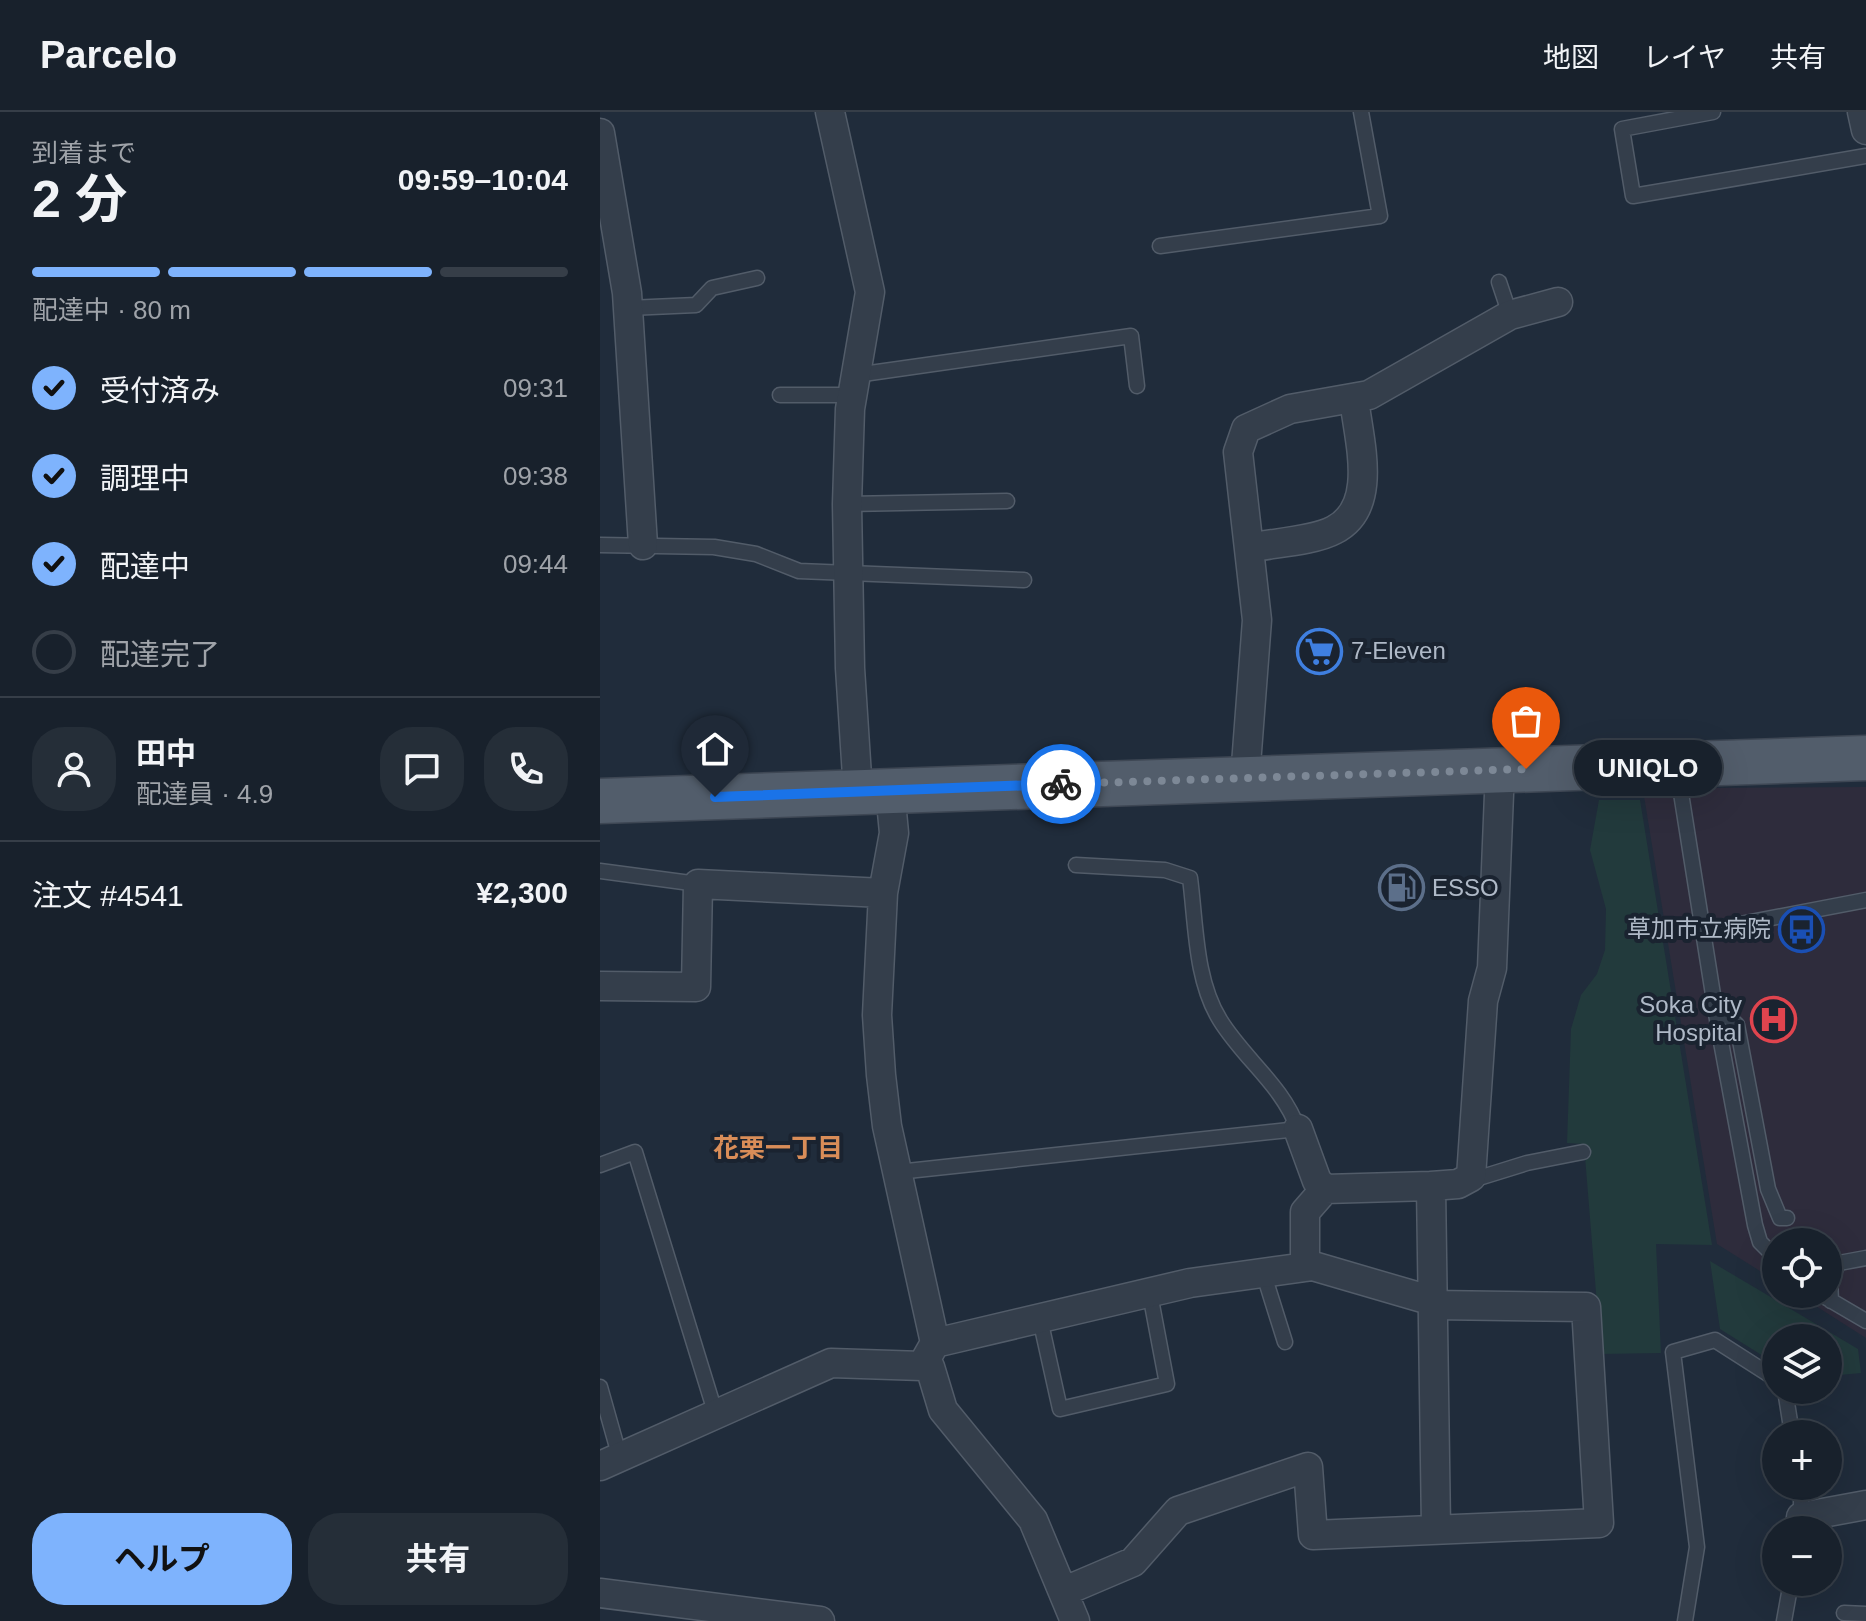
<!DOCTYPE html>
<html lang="ja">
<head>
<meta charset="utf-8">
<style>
  :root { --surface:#18212c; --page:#252e38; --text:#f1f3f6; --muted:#9fa3a9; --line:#363e48; --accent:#7eb3fd }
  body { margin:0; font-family:Helvetica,"Noto Sans JP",sans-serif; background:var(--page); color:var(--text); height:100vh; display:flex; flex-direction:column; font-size:30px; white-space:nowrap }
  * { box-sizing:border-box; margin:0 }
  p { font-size:26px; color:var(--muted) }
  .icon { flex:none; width:44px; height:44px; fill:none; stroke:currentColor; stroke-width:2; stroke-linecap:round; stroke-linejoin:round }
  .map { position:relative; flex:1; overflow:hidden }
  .side { display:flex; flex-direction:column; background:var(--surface); width:600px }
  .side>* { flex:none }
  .tools { position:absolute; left:1162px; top:1116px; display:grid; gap:16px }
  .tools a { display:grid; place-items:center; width:80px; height:80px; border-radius:50%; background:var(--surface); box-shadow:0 8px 32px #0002,0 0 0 2px var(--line); font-size:40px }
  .pin { position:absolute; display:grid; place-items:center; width:68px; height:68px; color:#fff; margin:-82px -34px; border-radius:50% 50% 50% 0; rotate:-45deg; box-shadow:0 0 8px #0007 }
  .pin .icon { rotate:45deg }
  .courier { position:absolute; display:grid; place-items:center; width:80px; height:80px; margin:-40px; border:6px solid #1a73e8; border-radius:50%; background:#fff; color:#222; box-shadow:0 2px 10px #0007 }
  .bubble { position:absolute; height:56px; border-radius:28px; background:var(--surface); box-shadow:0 8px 32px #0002,0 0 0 2px var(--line); font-size:26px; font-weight:700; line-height:56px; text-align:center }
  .head em { font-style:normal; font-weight:700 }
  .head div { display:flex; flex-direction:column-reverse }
  .head { display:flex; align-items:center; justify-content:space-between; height:136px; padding:0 32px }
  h1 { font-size:52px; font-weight:700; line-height:60px }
  .bar { display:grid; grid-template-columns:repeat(4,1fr); gap:12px 8px; align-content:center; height:96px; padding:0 32px }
  .bar i { height:10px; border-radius:6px; background:var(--line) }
  .bar .selected { background:var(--accent) }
  .bar p { grid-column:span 4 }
  .line { display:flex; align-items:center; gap:20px; padding:0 32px; border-top:2px solid var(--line) }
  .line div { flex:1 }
  .round { display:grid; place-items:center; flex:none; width:84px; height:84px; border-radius:32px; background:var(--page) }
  ol { padding:0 32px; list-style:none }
  li { display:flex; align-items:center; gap:24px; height:88px }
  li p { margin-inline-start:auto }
  li .icon { padding:8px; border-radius:50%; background:var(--accent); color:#111; stroke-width:4 }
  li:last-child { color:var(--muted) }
  li i { width:44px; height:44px; border:4px solid var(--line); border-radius:50% }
  .primary-button { display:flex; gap:16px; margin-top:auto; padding:16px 32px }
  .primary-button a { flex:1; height:92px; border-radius:32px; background:var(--accent); color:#111; font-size:32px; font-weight:700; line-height:92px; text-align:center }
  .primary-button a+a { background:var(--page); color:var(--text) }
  header { display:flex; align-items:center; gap:48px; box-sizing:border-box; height:112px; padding:0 40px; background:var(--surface); border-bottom:2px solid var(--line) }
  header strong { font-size:38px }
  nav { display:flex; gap:44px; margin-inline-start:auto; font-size:28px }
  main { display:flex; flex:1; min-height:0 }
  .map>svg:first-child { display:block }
</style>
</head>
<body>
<header>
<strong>Parcelo</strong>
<nav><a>地図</a><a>レイヤ</a><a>共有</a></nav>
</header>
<main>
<section class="side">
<div class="head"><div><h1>2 分</h1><p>到着まで</p></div><em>09:59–10:04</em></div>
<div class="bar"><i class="selected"></i><i class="selected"></i><i class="selected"></i><i></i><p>配達中 · 80 m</p></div>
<ol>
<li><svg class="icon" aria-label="check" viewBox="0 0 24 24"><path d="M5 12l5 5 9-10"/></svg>受付済み<p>09:31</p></li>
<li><svg class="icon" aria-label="check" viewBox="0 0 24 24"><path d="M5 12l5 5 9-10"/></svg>調理中<p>09:38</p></li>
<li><svg class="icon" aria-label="check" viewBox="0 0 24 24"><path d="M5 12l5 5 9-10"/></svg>配達中<p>09:44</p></li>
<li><i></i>配達完了</li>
</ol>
<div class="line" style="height:144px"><a class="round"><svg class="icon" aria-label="person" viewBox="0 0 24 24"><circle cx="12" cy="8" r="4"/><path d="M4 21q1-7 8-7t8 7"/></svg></a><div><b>田中</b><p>配達員 · 4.9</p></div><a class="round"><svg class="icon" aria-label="chat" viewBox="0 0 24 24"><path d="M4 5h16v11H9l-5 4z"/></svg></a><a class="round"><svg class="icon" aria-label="phone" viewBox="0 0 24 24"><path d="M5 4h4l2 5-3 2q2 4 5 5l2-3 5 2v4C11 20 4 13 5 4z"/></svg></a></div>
<div class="line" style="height:104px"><div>注文 #4541</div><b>¥2,300</b></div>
<div class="primary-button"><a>ヘルプ</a><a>共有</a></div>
</section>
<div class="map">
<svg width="1266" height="1509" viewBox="0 0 1266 1509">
  <rect width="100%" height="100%" fill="#202c3b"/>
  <!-- medical -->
  <path fill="#2e2c3c" d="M1266,675V1226L1197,1182H1228V1130H1176V1169L1117,1132L1044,684L1091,676Z"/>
  <!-- green -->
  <path fill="#223a3c" d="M999,688H1040L1112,1133L1056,1132L1061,1241L1001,1242L984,1032L967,1031L971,917L981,883L997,862L1005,838L1006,797L990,738Z
    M1110,1149L1258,1237L1261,1261L1228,1264V1226H1176V1252L1120,1217Z"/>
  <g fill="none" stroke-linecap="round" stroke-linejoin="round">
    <defs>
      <path id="lane" d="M1113,0L1022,17L1033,84L1266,44
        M560,134L780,104L761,0
        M899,170L910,203
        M29,196L96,193L112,176L157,166
        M256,263L531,224L537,274
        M180,283H252
        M247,392L407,389
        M0,433L114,435L156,442L199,459L424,468
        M1077,656L1118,914L1155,1113L1160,1130L1176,1146
        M0,759L98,772
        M1104,819L1266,788
        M1117,894L1137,913L1168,1077L1180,1106H1187
        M0,1053L35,1040L116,1303
        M298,1060L698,1017C683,974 644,947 620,908C595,868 596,812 590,766L565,758L476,753
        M866,1070L927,1051L983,1040
        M664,1163L685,1230
        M1225,1185L1266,1209
        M1231,1189L1230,1167L1239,1151L1266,1146
        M440,1207L460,1297L567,1272L550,1182
        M0,1275L20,1346
        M1185,1278L1192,1322
        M1201,1374V1409
        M1244,1501L1266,1502
        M1085,1509L1097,1435L1073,1240L1115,1228L1176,1267
        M1184,1509L1191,1470"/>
      <path id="street" d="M230,0L270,180L250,297L247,392L250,556L258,680
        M1262,0L1266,18
        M0,21L27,181L43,433
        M649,436C672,431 714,429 734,418C780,395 758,326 754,286
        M645,666L657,508L638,340L646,317L690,297L769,283L910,203L958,190
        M290,679L294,721L283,781L277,903L281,963L287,1014L335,1231L322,1254L330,1255L343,1298L433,1408L475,1509
        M0,874L96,875L98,772L283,781
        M698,1017L717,1069L725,1077L831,1074L836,1416
        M831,1074L858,1072L871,1065L883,889L892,856L900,657
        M705,1155V1100L725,1077
        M335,1231L590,1171L713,1154L833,1189
        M0,1354L231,1251L322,1254
        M1201,1405L1266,1393
        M465,1479L533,1450L578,1399L708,1355L713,1423L999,1411L986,1195L833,1193
        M0,1481L220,1509"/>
      <path id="primary" d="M0,689L1266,646"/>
    </defs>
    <!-- lane casing -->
    <use href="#lane" stroke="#525c69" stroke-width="17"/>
    <!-- street casing -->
    <use href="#street" stroke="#525c69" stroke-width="31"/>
    <!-- primary casing -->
    <use href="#primary" stroke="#3e4754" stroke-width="47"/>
    <!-- lane -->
    <use href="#lane" stroke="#343e4b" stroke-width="14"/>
    <!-- street -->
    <use href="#street" stroke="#343e4b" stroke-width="28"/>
    <!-- primary -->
    <use href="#primary" stroke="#525d6b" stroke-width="44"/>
  </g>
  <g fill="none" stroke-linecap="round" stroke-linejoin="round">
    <!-- done -->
    <path stroke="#7d8896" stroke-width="8" stroke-dasharray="0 14.4" d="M461,672L926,657"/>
    <!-- route -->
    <path stroke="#1a73e8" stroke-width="10" d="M115,685L461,672"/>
  </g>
  <!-- icons -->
  <defs>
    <symbol id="supermarket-ring" viewBox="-11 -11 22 22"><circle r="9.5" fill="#1a2330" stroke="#3f7fe0" stroke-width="1.5"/><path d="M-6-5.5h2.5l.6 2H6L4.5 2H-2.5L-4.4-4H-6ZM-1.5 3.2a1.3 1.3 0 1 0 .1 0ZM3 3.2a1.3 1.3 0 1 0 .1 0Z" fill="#3f7fe0"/></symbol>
    <symbol id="fuel-ring" viewBox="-11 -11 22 22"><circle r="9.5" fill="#1a2330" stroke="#5c6f8a" stroke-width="1.5"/><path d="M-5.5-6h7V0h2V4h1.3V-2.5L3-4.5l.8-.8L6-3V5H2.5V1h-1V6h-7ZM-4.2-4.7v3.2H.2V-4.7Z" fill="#5c6f8a"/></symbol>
    <symbol id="bus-ring" viewBox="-11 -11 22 22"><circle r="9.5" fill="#1a2330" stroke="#1a4fb4" stroke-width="1.5"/><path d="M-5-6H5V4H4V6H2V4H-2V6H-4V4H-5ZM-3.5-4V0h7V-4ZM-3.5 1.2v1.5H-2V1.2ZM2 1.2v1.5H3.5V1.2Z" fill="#1a4fb4"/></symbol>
    <symbol id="hospital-ring" viewBox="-11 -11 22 22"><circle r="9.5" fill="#1a2330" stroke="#e0444e" stroke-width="1.5"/><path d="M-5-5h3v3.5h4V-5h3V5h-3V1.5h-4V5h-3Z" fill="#e0444e"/></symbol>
  </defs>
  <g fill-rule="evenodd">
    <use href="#supermarket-ring" x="694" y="514" width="51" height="51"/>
    <use href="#fuel-ring" x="776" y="750" width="51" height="51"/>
    <use href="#bus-ring" x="1176" y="792" width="51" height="51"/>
    <use href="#hospital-ring" x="1148" y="882" width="51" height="51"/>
  </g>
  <g text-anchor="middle" stroke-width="8" stroke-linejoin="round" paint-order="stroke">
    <!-- poi labels -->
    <g font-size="24" fill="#afb9c7" stroke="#1a2330" text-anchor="start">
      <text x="751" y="547">7-Eleven</text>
      <text x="832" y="784">ESSO</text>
      <text x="1171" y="825" text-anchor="end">草加市立病院</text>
      <text x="1142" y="901" text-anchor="end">Soka City<tspan x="1142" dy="28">Hospital</tspan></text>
    </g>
    <!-- neighbourhood labels -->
    <g font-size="26" font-weight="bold" fill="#d98d58" stroke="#1a2330">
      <text x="178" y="1045">花栗一丁目</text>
    </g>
  </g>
</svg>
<div class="tools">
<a><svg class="icon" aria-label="locate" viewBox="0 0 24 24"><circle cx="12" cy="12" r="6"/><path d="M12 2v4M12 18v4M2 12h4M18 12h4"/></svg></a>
<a><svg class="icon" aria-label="layers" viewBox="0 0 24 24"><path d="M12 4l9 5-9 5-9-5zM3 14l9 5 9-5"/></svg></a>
<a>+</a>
<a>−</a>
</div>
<div class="pin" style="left:926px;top:657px;background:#ea580c"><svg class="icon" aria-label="bag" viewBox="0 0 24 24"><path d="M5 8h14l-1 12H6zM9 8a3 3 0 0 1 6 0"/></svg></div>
<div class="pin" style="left:115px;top:685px;background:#1f2937"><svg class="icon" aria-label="home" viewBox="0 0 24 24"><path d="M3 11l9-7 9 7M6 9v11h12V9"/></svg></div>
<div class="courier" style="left:461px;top:672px"><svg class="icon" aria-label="bike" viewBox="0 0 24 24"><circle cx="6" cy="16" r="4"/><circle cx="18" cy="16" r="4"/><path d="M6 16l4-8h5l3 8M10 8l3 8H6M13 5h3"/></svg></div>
<div class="bubble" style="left:974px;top:628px;width:148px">UNIQLO</div>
</div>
</main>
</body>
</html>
